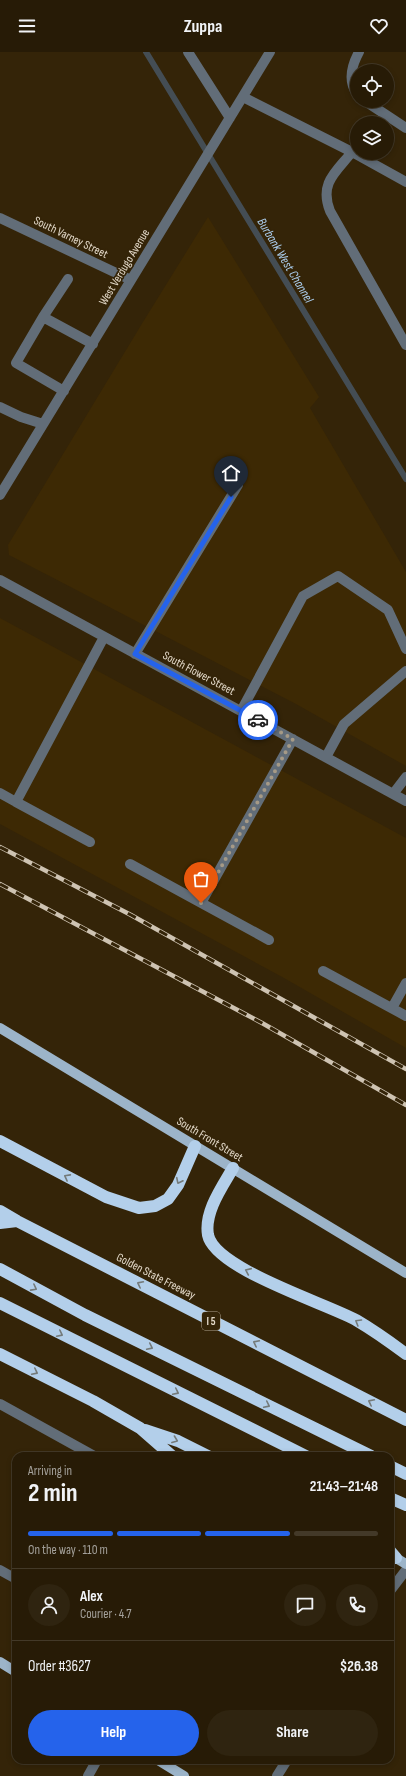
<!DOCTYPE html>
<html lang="en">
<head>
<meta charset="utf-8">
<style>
  :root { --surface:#271b06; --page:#2f2410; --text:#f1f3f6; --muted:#a4a19b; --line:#433928; --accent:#2563eb }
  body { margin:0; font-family:"Sofia Sans Condensed",sans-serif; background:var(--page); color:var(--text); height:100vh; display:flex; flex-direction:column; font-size:15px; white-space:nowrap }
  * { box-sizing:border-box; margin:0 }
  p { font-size:13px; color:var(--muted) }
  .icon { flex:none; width:22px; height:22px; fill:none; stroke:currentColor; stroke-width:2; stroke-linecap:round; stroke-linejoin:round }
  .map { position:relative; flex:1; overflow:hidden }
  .sheet { position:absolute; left:12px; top:1400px; width:382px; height:312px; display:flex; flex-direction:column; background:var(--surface); border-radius:12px; box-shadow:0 2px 6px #0003,0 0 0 1px var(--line) }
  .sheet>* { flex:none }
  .tools { position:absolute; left:350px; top:12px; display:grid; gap:8px }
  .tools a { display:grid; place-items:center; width:44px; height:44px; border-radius:50%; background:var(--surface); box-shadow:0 2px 6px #0003,0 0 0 1px var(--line); font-size:20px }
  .pin { position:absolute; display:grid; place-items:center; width:34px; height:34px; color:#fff; margin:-41px -17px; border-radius:50% 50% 50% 0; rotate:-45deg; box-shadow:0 0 4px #0007 }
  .pin .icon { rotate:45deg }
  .courier { position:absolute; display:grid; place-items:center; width:40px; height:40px; margin:-20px; border:3px solid #2563eb; border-radius:50%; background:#fff; color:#222; box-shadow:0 1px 5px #0007 }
  .headline em { font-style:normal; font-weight:700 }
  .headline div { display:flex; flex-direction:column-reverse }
  .headline { display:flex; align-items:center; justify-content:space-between; height:68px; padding:0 16px }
  h1 { font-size:26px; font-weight:700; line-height:30px }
  .bar { display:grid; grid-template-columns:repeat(4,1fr); gap:6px 4px; align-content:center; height:48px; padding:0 16px }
  .bar i { height:5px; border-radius:3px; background:var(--line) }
  .bar .selected { background:var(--accent) }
  .bar p { grid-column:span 4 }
  .line { display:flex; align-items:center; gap:10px; padding:0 16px; border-top:1px solid var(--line) }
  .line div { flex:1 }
  .round { display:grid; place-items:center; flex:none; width:42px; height:42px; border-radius:21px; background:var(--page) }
  .button { display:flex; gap:8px; margin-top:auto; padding:8px 16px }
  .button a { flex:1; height:46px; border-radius:24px; background:var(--accent); color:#fff; font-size:16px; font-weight:700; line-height:46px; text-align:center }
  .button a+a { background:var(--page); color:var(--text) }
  header { display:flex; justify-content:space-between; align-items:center; height:52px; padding:0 16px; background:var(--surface); font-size:18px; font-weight:700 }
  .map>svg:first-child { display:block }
</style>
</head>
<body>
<header><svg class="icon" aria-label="menu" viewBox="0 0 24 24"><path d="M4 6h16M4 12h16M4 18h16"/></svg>Zuppa<svg class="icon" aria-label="heart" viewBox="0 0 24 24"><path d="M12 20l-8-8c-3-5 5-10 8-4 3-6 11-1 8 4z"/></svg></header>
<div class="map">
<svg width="406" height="1724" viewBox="0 0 406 1724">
  <rect width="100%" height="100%" fill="#342408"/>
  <!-- built -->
  <path fill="#3d2904" d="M208,165L319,345L310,356L406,520V714L296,652L9,503L8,493L143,270Z
    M0,566L406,786V996L284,926L0,772Z"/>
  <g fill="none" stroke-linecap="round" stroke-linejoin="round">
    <!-- stream -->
    <path stroke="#444d54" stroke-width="6" d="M146,0L406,427"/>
    <!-- minor -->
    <path stroke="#626d78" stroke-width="10" d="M188,0L230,66
      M357,42C347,28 352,13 359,0
      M243,45L352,100L406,130
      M365,49L406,76
      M352,100C336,120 319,131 330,159L406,293
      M0,166L131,228
      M43,265L68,227
      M64,339L16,311L43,265L93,292
      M0,355L21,365L43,372
      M0,443L270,0
      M0,528L406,749
      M135,602L238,433
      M241,659L303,544L338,524L388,558L406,597
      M326,705L344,672L406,619
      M0,741L16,750L104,585
      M393,742L406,725
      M16,750L90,790
      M130,812L269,888
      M201,851L293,687
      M323,919L406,964
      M392,956L406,931
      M0,1352L94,1404
      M0,1518L16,1527
      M390,1539L406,1518
      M88,1724L97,1708
      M277,1724L287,1708"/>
    <!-- major -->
    <path stroke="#9cb4c9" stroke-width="10" d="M0,976L406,1221
      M390,1505L396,1506L406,1512
      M0,1610L16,1620
      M158,1708L184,1724"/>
    <!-- highway -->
    <path stroke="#b3cfea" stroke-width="12" d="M0,1089L106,1145L139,1156L155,1154L168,1147L178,1133L195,1094
      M233,1116C222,1135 204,1160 208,1183C215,1217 325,1251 356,1268C373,1278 390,1290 406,1302
      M0,1159L17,1169L406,1368
      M0,1171L17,1169
      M0,1217L85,1263L371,1404
      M0,1251L306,1404
      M0,1302L93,1349L140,1376L172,1404
      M145,1378L178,1389L208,1404
      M390,1414L406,1422
      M390,1446L406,1453
      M390,1499L396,1506"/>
    <defs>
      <path id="rail" d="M0,795L131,863L406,1017
        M0,832L262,971L406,1053"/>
    </defs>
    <!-- rail casing -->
    <use href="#rail" stroke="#cec3b2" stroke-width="4.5"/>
    <!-- rail -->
    <use href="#rail" stroke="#342408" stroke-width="3" stroke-dasharray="9" stroke-linecap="butt"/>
  </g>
  <!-- one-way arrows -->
  <defs><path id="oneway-chevron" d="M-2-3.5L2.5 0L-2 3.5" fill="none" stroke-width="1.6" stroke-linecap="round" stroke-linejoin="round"/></defs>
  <g stroke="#747a79">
    <use href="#oneway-chevron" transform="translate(67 1125) rotate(-152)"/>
    <use href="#oneway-chevron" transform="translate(179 1129) rotate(116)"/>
    <use href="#oneway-chevron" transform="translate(248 1219) rotate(-156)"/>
    <use href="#oneway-chevron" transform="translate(140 1232) rotate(-153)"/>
    <use href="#oneway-chevron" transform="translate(34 1236) rotate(28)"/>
    <use href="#oneway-chevron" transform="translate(358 1270) rotate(-149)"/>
    <use href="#oneway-chevron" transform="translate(60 1282) rotate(27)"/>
    <use href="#oneway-chevron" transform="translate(256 1291) rotate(-153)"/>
    <use href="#oneway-chevron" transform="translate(150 1295) rotate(26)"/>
    <use href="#oneway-chevron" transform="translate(35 1320) rotate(27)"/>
    <use href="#oneway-chevron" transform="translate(176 1340) rotate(26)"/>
    <use href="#oneway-chevron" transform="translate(371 1350) rotate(-153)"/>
    <use href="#oneway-chevron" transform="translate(267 1353) rotate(26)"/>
    <use href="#oneway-chevron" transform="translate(175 1388) rotate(21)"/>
  </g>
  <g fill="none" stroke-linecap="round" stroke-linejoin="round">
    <!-- done -->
    <path stroke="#a69a86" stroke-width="4" stroke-dasharray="0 7.2" d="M201,851L293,687L258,668"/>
    <!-- route -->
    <path stroke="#2563eb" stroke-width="5" d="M231,445L135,602L258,668"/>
  </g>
  <g text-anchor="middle" stroke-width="3.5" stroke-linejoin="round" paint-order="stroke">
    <!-- shield labels -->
    <rect fill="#342408" stroke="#afa390" stroke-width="1" x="202" y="1260" width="18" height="18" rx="3"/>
    <g font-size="11" font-weight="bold" fill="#e4daca">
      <text x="211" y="1273">I 5</text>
    </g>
    <!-- street labels -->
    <g font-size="12" fill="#e4daca" stroke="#342408">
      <text transform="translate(71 185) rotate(26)" y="4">South Varney Street</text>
      <text transform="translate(124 215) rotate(-59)" y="4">West Verdugo Avenue</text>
      <text transform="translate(199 621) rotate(28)" y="4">South Flower Street</text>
      <text transform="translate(210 1087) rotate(31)" y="4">South Front Street</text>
      <text transform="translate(156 1224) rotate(27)" y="4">Golden State Freeway</text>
    </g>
    <!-- water labels -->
    <g font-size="13" font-style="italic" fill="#acceee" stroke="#342408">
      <text transform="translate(286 208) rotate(59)" y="5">Burbank West Channel</text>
    </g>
  </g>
</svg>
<div class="tools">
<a><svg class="icon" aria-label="locate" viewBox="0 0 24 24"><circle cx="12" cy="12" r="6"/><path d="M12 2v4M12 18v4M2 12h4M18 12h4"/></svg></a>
<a><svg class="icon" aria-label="layers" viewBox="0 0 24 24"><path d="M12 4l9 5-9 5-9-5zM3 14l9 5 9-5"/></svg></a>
</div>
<div class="pin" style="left:201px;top:851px;background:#ea580c"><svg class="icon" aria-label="bag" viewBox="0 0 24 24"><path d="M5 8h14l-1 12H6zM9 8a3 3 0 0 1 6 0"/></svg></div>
<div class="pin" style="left:231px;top:445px;background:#1f2937"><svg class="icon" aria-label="home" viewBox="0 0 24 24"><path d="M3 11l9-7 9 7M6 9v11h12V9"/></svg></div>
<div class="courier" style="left:258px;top:668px"><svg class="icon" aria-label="car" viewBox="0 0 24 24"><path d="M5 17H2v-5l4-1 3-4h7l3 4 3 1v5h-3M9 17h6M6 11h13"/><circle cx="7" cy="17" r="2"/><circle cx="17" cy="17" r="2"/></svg></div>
<section class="sheet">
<div class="headline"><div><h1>2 min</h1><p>Arriving in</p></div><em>21:43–21:48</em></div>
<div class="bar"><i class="selected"></i><i class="selected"></i><i class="selected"></i><i></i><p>On the way · 110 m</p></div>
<div class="line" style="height:72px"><a class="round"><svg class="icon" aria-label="person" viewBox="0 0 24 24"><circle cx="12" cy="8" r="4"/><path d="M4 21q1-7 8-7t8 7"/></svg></a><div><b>Alex</b><p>Courier · 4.7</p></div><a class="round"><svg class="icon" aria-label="chat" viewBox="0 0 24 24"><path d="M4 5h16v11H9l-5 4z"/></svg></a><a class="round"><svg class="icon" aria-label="phone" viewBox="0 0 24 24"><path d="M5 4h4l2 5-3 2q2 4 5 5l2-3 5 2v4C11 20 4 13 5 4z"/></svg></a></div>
<div class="line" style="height:52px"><div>Order #3627</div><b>$26.38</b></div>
<div class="button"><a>Help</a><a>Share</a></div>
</section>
</div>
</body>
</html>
